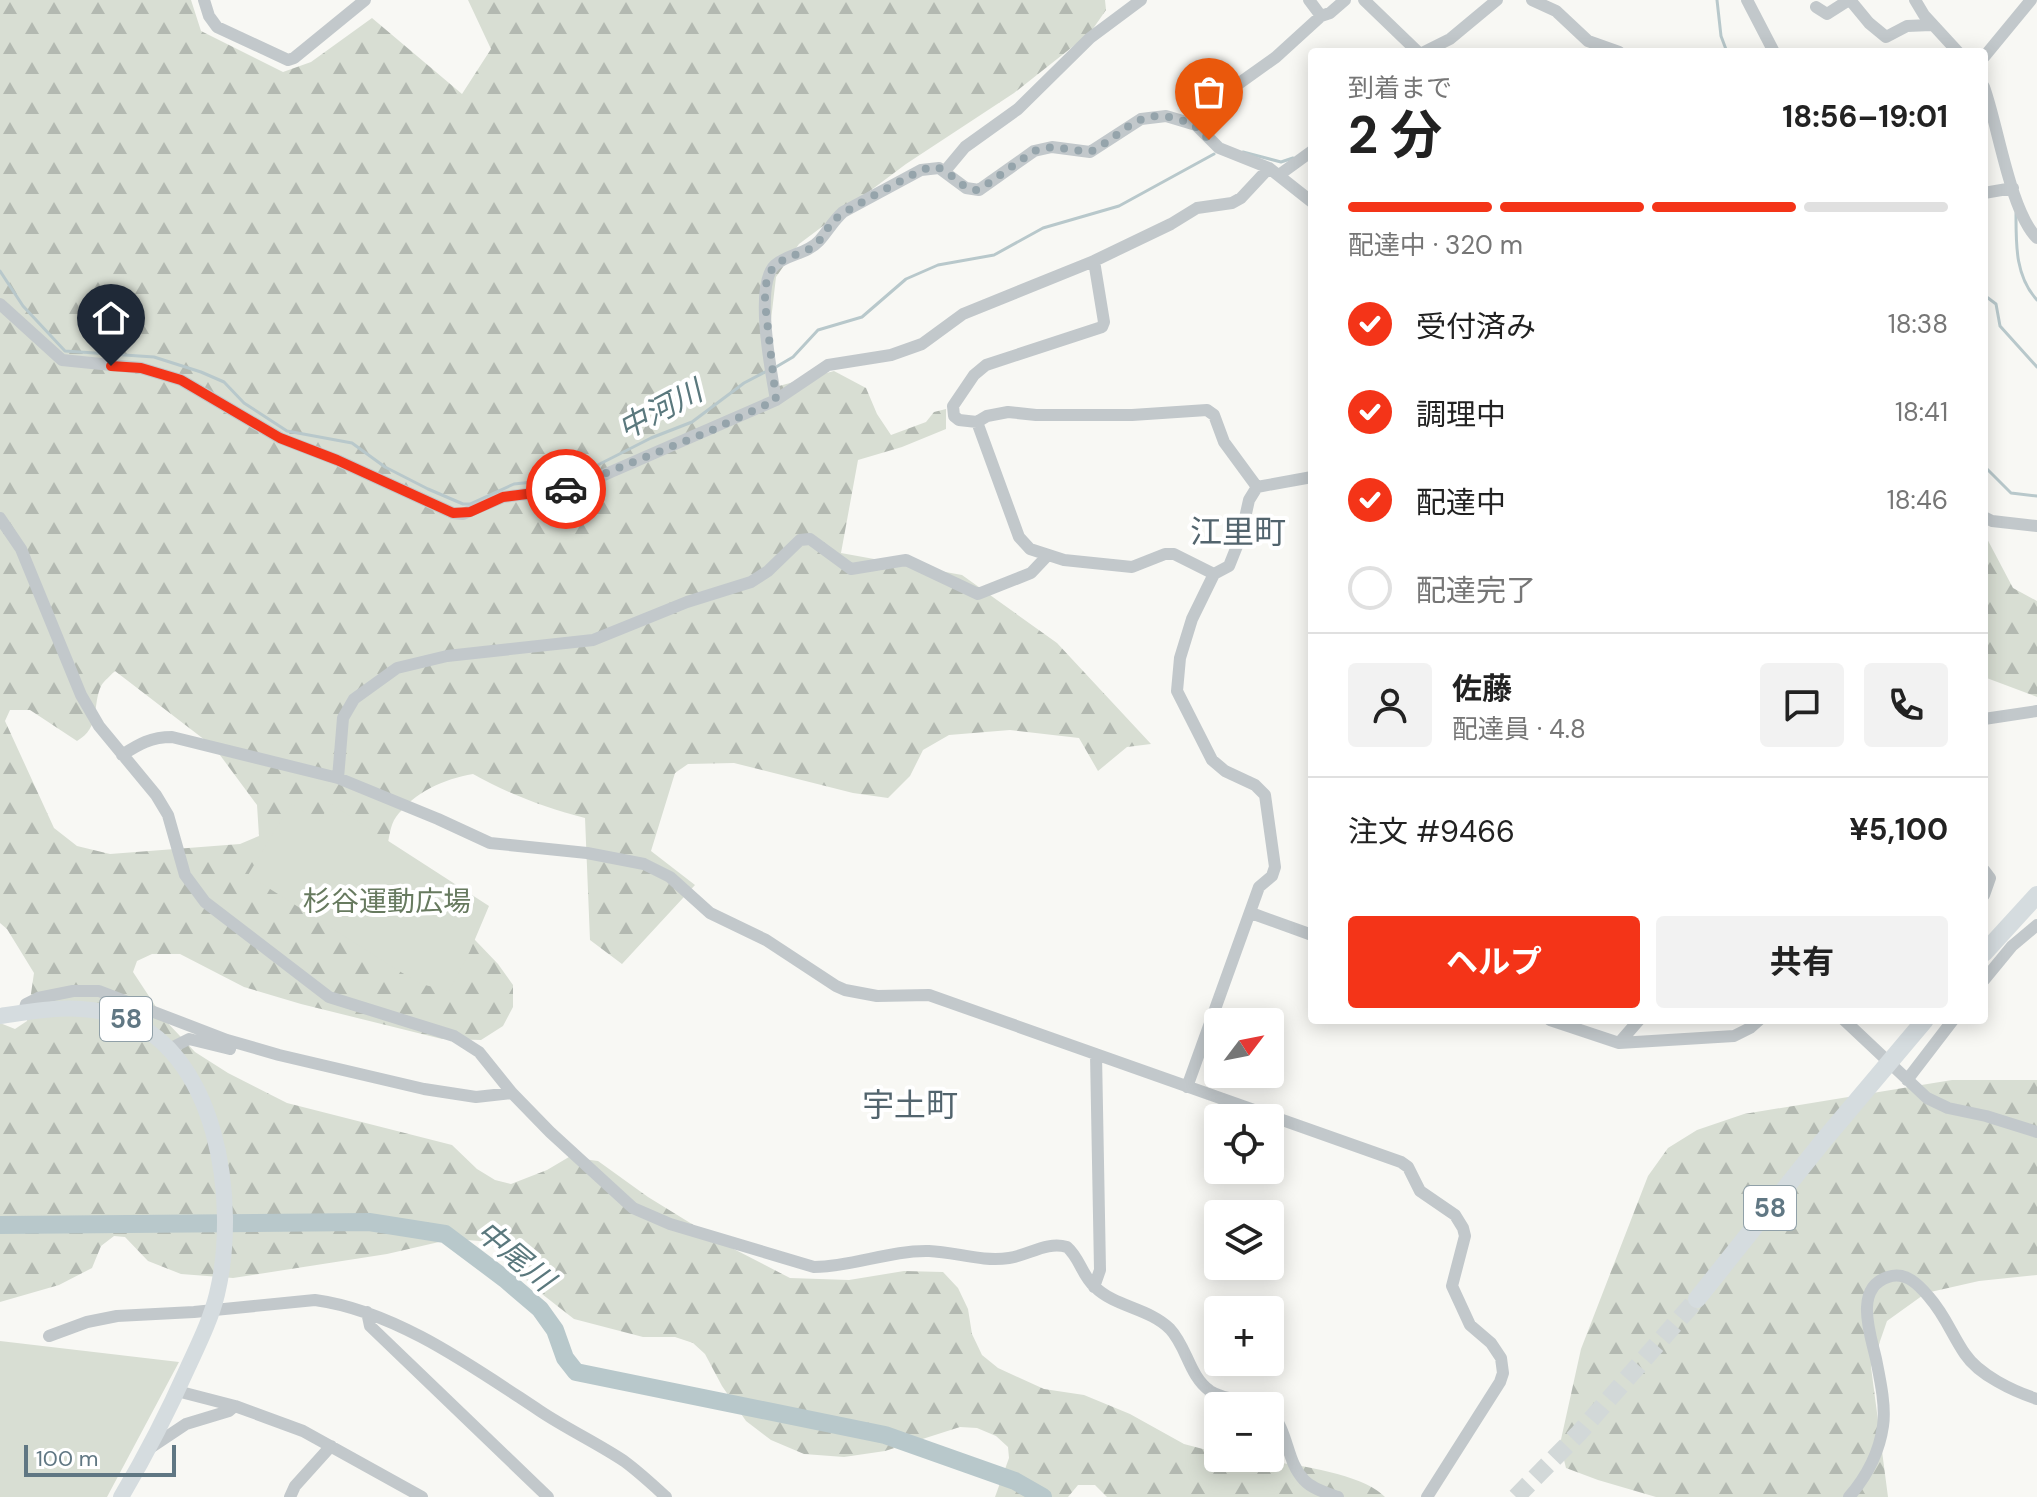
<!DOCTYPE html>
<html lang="ja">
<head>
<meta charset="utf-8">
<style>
  :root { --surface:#fff; --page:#f2f2f2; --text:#222; --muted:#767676; --line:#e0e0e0; --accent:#f43418 }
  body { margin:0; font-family:"DM Sans","Noto Sans JP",sans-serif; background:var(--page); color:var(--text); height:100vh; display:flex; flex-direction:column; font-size:30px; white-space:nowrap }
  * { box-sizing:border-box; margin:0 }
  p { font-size:26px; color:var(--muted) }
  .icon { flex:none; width:44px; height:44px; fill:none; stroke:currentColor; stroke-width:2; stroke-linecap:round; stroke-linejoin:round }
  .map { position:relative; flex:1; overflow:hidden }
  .details { position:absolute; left:1308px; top:48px; width:680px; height:976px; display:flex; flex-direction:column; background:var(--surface); border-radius:8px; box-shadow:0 4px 20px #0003 }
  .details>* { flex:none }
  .needle { width:52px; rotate:58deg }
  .fabs { position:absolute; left:1204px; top:1008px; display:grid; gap:16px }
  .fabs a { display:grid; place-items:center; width:80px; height:80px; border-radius:8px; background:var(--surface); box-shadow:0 4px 20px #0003; font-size:40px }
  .scale { position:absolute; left:24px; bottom:20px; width:152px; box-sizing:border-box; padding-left:8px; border:4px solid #607783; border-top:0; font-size:22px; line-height:28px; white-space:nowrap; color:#607783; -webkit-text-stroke:6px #fff; paint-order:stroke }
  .pin { position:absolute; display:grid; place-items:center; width:68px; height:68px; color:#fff; margin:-82px -34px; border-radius:50% 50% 50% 0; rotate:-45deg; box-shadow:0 0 8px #0007 }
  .pin .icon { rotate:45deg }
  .courier { position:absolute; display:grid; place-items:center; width:80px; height:80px; margin:-40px; border:6px solid #f43418; border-radius:50%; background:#fff; color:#222; box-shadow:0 2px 10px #0007 }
  .summary em { font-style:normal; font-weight:700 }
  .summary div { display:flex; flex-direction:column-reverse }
  .summary { display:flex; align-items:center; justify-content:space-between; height:136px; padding:0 40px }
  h1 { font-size:52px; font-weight:700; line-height:60px }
  .bar { display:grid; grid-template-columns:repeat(4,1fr); gap:12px 8px; align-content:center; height:96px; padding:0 40px }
  .bar i { height:10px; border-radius:6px; background:var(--line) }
  .bar .selected { background:var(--accent) }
  .bar p { grid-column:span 4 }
  .line { display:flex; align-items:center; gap:20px; padding:0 40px; border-top:2px solid var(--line) }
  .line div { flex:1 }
  .round { display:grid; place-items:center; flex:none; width:84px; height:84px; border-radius:8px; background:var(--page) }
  ol { padding:0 40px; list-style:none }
  li { display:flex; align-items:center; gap:24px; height:88px }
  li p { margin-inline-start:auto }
  li .icon { padding:8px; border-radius:50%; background:var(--accent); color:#fff; stroke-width:4 }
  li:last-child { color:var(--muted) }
  li i { width:44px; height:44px; border:4px solid var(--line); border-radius:50% }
  .action { display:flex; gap:16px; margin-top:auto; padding:16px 40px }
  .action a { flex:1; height:92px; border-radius:8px; background:var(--accent); color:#fff; font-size:32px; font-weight:700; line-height:92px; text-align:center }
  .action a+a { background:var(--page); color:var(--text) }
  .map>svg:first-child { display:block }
</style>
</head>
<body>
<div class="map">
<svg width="2037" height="1497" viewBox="0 0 2037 1497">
  <defs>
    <pattern id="forest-firs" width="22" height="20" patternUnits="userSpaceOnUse" patternTransform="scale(2)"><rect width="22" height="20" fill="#d8ded3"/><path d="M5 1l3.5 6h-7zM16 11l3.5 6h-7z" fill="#b3b9b1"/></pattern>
  </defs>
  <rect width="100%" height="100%" fill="#f8f8f4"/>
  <!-- forest -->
  <path fill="url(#forest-firs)" fill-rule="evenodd" d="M0,0H191L201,31L283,72L311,62L372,18L462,94L491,49L468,0H1105L1106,10L1090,33L1014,93L906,164L799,244L776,277L766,363L779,386L834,371L866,388L877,414L891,435L926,422L934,412L946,409V429L902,447L858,460L841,553L962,575L1057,643L1151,744L1127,747L1098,771L1079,738L1010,730L949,735L923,750L910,776L888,798L853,793L734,763L688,764L675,773L651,851L695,885L622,964L590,940L585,818C545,808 509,794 473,774C444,779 414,792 396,817C390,825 389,839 387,848L498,964L513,985V1007L503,1026L481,1040L442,1039L301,1004L244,987L180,954H152L137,961L133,972L164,1019L195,1052L228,1073L287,1103L452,1145L477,1169L495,1180L511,1184L547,1170L569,1157L598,1161L648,1197L726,1245L790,1278L849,1280L904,1271L943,1272L958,1288L968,1309L972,1334L982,1355L998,1368L1044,1389L1084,1395L1130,1414L1184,1444L1218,1453V1458C1256,1458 1359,1469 1385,1497H1107L1095,1485H1078L1068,1497H995L1009,1458L1008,1447L996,1436L977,1428L960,1427L885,1451L844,1457L804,1454L771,1440L746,1421L722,1386L705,1354L693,1343L675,1337H643L574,1319L533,1287L495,1247L480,1241L452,1239L387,1254L233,1278L181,1274L148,1261L125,1237L114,1236L101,1246L92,1268L59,1285L0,1302V1023L15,1029L27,1021L34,973L7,929L0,923ZM115,671L214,747L257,805L259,836L240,844L110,854L77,846L54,828L5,721L10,710H30L77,741C101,727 92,706 101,686C104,681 111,675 115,671Z
    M1984,533L2013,588L2037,601V697L1984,677Z
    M1952,1080H2037V1275L1979,1281L1926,1293L1887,1321L1871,1367L1888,1497H1656L1598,1480L1566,1468L1560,1444L1581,1349L1648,1176L1668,1148L1697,1130L1744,1114Z"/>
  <!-- park -->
  <path fill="#d8ded3" d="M291,804L319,821L331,804L489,906L470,951L449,991L421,984L399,971L248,875Z
    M0,1341L179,1362L107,1497H0Z"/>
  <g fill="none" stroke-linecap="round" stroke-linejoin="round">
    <!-- stream -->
    <path stroke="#b8c8cb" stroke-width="3" d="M1717,0L1721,36L1727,52
      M1243,152L1281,162L1293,158
      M2016,213C2016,244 2015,276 2037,300
      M0,271L23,306L65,351L154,357L201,372L224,382L244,403L287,431L352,443L385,467L428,489L463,504H470L514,484L570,478L580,474L651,438L692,422L744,383L765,372
      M1984,295L1996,304L2000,326L2037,367
      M776,367L793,357L818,330L862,317L906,279L938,265L994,255L1043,228L1119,206L1214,154
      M1984,466L2011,493L2037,496"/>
    <!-- river -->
    <path stroke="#b8c8cb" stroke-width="18" d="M0,1225L369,1222L445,1234L505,1279L540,1309L555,1330L565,1358L576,1372L885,1435L1015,1481L1043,1497"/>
    <!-- highway-tunnel -->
    <path stroke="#d2d8d8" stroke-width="18" stroke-dasharray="18 9" stroke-linecap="butt" d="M1516,1497L1579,1433L1697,1299"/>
    <!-- minor -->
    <path stroke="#c2c8cb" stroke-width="12" d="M204,0L209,16L217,27L288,60L294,58L365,0
      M1309,0L1321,16
      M1364,0L1418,52
      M1532,0L1556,11L1588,41L1619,52
      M1747,0L1774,52
      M1850,0L1869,23L1886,37L1907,26L1931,25
      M1915,0L1924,15L1958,52
      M1816,7L1827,14L1849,0
      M1424,52L1450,39L1497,0
      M1984,57L2031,0
      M1984,87C1998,125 2010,211 2037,238
      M1190,123L1227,92L1276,57L1321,16L1330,13L1345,0
      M945,171L965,147L1018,109L1090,38L1141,0
      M1279,175L1312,151
      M1984,193L2013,188
      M1094,261L1104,322L1102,327L986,365L974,375L953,406L954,416L959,420L977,422L987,416L1008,412L1036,415H1132L1207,410L1214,415L1224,442L1257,487
      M0,304L62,360L141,368L181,380L280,438L337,460L453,513L463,514L503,497L567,489L597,478L776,400L828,365L891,355L922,344L963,314L1094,261L1171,224L1197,208L1232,203L1241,198L1269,168
      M776,400C771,372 754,285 775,265C788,254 807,254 819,241C828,231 833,221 843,212L921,170L939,168L966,188L979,190L1034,151L1052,147L1090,152L1141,119L1166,116L1196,125L1219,148L1269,168L1312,202
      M977,422L1019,537L1030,549L1064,560L1132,567L1165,554H1174L1214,574
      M1984,517L1992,521L2037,526
      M0,518L21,549L81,695L99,726L156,795L168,815L185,875L205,902L329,997L454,1036L479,1052L512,1093L550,1132L633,1208L670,1224L814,1267C853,1267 890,1250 929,1251C956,1252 981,1262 1009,1258C1029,1255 1047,1241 1067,1247C1080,1258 1082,1276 1095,1287C1115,1307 1149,1308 1170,1329C1187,1347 1189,1376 1210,1391C1225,1401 1246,1399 1263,1406
      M1984,719L2037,711
      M122,755C139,744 151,737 172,737L338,778L438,819L490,843L587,853L644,864L670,877L710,913L766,940L836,986L845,990L877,996L929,995L1401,1162L1408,1167L1420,1191L1455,1215L1463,1228L1465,1236L1452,1286L1470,1325L1491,1343L1501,1358L1503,1373L1500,1382L1427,1497
      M338,778L343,718L354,699L397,668L447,656L593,640L687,602L751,582L768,571L800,540L810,539L851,569L906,560L978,594L1031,573L1048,555
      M1984,870L1990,878L1984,895
      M1251,913L1312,935
      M1984,980L2012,946L2037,925
      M24,1012L26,1004L38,998L73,991H99L227,1040L279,1055L424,1089L476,1097L512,1093
      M1550,1020L1619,1043L1734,1036L1750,1028L1759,1020
      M1844,1020L1927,1098L1948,1108L1986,1116L2037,1132
      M1619,1043L1639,1020
      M169,1049L189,1039L230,1049
      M1907,1080L1953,1020
      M1187,1087L1259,887L1272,876L1275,867L1265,795L1255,785L1225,771L1212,760L1177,691L1180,658L1192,619L1214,574L1229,566L1241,536L1249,500L1257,487L1312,477
      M1094,1287L1100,1270L1096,1054
      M367,1312L370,1326L548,1497
      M49,1336L87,1322L117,1316L194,1312L315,1300C396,1311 473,1367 540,1411C567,1429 597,1443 624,1461C639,1472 653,1485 666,1497
      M177,1391L235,1406L303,1431L422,1497
      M1270,1411C1289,1432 1286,1461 1304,1480C1312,1489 1327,1493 1338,1497
      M150,1448L186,1424L229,1411L235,1406
      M290,1497L295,1486L331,1446
      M1849,1497C1867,1476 1879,1454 1883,1426C1886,1406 1880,1379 1876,1359C1871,1336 1853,1288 1888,1277C1906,1271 1919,1285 1929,1297C1945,1315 1952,1335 1965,1354C1979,1375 2013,1391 2037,1399"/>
    <!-- major -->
    <path stroke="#d5dcdf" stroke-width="16" d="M0,1016C38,1010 77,1003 115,1015C219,1047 239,1203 217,1294C211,1319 199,1343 188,1367C168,1412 146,1455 121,1497"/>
    <!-- highway -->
    <path stroke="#d5dcdf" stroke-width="18" d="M1984,953L2037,895
      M1697,1299L1823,1141L1925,1020"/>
  </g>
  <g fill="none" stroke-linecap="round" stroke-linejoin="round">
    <!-- done -->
    <path stroke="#95a4ab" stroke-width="8" stroke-dasharray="0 14.4" d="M566,489L708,432L776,400L765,303C765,291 765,278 773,268C782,257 799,255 811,248C822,241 826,229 834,220C842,212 922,168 931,167C951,166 958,191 979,190L1034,151L1052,147L1090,152C1123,136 1136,107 1177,119C1193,123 1199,128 1209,140"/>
    <!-- route -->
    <path stroke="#f43418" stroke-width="10" d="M111,366L141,368L181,380L280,438L337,460L453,513L470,512L503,497L566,489"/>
  </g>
  <g text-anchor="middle" stroke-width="8" stroke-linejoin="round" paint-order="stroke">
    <!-- shield labels -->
    <g fill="#fff" stroke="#90a0a8" stroke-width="2">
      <rect x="100" y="997" width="52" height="44" rx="6"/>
      <rect x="1744" y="1186" width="52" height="44" rx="6"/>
    </g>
    <g font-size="26" font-weight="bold" fill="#607783">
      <text x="126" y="1028">58</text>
      <text x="1770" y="1217">58</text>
    </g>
    <!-- park labels -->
    <g font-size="28" fill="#677a5f" stroke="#fff">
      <text x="387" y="911">杉谷運動広場</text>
    </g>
    <!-- water labels -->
    <g font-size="30" font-style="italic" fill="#5a787d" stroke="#fff">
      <text transform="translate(660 410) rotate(-28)" y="10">中河川</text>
      <text transform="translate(515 1256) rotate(40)" y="10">中尾川</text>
    </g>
    <!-- quarter labels -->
    <g font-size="32" fill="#52646d" stroke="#fff">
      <text x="1238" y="543">江里町</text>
      <text x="910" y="1116">宇土町</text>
    </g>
  </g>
</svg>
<div class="fabs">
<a><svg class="needle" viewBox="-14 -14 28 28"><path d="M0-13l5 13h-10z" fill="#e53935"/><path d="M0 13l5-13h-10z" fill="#767676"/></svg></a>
<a><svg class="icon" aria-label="locate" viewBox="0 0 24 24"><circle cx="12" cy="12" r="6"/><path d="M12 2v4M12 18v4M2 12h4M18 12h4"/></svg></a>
<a><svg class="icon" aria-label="layers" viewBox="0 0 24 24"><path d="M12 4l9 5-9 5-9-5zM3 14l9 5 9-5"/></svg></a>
<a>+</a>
<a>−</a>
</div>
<div class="scale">100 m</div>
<div class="pin" style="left:1209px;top:140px;background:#ea580c"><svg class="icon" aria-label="bag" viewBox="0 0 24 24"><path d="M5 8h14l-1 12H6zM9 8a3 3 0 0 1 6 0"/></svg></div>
<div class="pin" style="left:111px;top:366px;background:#1f2937"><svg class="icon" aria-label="home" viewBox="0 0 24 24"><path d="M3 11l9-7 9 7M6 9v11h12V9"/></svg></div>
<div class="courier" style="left:566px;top:489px"><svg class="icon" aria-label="car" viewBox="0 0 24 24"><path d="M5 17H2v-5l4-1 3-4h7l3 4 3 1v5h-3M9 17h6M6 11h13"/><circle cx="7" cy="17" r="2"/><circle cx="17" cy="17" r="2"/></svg></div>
<section class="details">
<div class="summary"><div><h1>2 分</h1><p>到着まで</p></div><em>18:56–19:01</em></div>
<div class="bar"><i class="selected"></i><i class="selected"></i><i class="selected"></i><i></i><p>配達中 · 320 m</p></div>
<ol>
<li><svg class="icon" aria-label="check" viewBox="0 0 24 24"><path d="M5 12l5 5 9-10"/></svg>受付済み<p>18:38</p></li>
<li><svg class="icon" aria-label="check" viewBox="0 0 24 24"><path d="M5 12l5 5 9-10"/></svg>調理中<p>18:41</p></li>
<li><svg class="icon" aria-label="check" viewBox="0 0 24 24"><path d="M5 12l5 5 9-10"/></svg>配達中<p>18:46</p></li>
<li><i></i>配達完了</li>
</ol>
<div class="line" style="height:144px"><a class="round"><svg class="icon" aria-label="person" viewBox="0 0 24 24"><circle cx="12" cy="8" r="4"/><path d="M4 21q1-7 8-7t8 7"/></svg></a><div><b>佐藤</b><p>配達員 · 4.8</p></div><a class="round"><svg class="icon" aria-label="chat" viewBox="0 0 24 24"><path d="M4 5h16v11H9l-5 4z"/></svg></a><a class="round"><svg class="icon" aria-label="phone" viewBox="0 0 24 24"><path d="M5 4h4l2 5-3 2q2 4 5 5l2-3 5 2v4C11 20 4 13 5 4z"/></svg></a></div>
<div class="line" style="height:104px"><div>注文 #9466</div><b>¥5,100</b></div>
<div class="action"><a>ヘルプ</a><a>共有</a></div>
</section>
</div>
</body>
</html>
